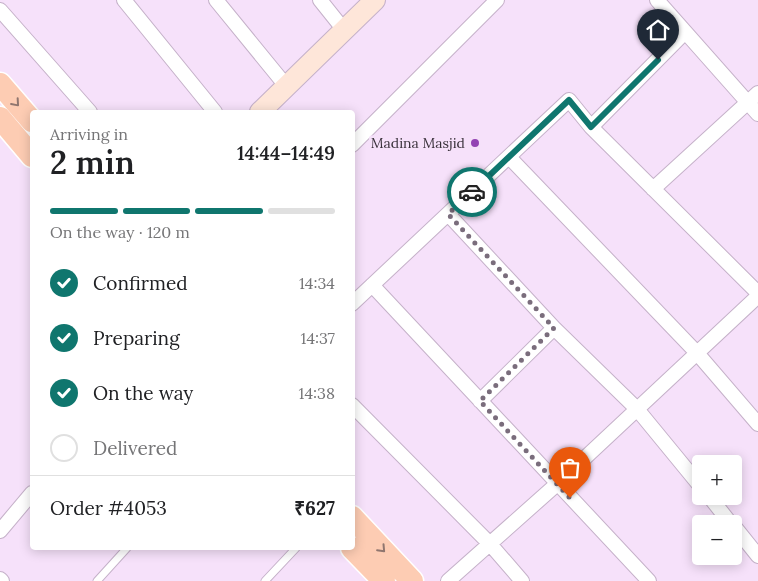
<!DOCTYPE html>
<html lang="en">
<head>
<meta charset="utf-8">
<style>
  :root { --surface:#fff; --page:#f6f6f6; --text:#202124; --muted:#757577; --line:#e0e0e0; --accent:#0f766e }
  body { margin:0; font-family:Lora,serif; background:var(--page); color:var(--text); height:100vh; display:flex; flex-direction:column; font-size:19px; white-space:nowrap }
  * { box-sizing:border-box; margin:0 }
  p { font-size:16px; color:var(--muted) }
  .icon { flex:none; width:28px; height:28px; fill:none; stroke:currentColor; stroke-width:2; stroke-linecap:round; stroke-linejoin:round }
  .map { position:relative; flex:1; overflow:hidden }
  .details { position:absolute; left:30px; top:110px; width:325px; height:440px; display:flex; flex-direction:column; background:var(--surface); border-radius:5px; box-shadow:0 2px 12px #0003 }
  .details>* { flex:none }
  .buttons { position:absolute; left:692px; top:455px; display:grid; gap:10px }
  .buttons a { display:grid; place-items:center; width:50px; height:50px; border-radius:5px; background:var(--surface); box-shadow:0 2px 12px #0003; font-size:25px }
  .pin { position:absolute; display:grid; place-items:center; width:42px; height:42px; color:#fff; margin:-51px -21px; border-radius:50% 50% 50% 0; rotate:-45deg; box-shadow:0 0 5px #0007 }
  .pin .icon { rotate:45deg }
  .courier { position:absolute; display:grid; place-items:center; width:50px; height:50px; margin:-25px; border:4px solid #0f766e; border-radius:50%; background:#fff; color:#222; box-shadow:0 1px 6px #0007 }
  .overview em { font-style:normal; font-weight:600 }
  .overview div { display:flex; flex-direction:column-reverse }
  .overview { display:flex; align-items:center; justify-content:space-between; height:85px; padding:0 20px }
  h1 { font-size:32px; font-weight:600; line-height:38px }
  .bar { display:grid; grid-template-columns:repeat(4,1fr); gap:8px 5px; align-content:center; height:60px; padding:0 20px }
  .bar i { height:6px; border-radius:4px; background:var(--line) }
  .bar .active { background:var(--accent) }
  .bar p { grid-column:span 4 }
  .line { display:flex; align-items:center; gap:12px; padding:0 20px; border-top:1px solid var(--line) }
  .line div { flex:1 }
  ol { padding:0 20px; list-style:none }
  li { display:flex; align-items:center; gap:15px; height:55px }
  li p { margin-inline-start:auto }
  li .icon { padding:5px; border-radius:50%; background:var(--accent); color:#fff; stroke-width:4 }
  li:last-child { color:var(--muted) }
  li i { width:28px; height:28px; border:2px solid var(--line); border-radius:50% }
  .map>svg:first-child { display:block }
</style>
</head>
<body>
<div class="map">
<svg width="758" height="581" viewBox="0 0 758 581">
  <rect width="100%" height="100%" fill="#f6e1fa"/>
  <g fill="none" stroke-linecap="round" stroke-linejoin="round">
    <defs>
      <path id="lane" d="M97,581L127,548
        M265,581L296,548"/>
      <path id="street" d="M124,0L215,112
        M216,0L287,87
        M320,0L344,30
        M657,0L758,114
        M0,10L90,112
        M685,32L591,127L758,293
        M352,145L497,0
        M509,157L697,353L758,424
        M653,189L758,93
        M448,214L554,328L637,409L701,487
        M372,285L649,581
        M352,304L569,100L591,127
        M480,401L554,328
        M352,405L490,544L522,581
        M709,496L731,524
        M734,526L758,556
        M0,531L32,493
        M0,579L2,581
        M448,581L557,484L758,296"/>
      <path id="secondary" d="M260,112L375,0"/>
      <path id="primary" d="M0,84L32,121
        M0,118L32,156
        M352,517L412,581
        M352,548L384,581"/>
    </defs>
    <!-- lane casing -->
    <use href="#lane" stroke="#c5b1c9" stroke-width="9"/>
    <!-- street casing -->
    <use href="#street" stroke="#c5b1c9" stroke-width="16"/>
    <!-- secondary casing -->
    <use href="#secondary" stroke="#c5b1c9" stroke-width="22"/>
    <!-- primary casing -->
    <use href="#primary" stroke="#fff" stroke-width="25"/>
    <!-- lane -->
    <use href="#lane" stroke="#fff" stroke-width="7"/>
    <!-- street -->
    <use href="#street" stroke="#fff" stroke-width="14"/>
    <!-- secondary -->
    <use href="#secondary" stroke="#fee6d9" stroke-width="20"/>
    <!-- primary -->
    <use href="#primary" stroke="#fdccb3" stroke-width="22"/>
  </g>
  <!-- one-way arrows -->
  <defs><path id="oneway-chevron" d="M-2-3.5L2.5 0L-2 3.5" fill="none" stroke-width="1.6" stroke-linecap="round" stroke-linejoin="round" transform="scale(1.25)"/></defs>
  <g stroke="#90766f">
    <use href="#oneway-chevron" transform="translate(16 103) rotate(49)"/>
    <use href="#oneway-chevron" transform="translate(382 549) rotate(47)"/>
  </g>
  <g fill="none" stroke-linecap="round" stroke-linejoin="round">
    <!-- done -->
    <path stroke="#7a6d7c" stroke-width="5" stroke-dasharray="0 9" d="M472,192L448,214L554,328L480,401L570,498"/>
    <!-- route -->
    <path stroke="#0f766e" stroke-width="6" d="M472,192L569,100L591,127L658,60"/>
  </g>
  <!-- markers -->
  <circle fill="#9343b3" stroke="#f6e1fa" stroke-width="2" cx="475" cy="143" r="5"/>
  <g text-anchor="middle" stroke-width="5" stroke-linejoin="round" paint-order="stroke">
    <!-- poi labels -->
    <g font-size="14" fill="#372f38" stroke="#f6e1fa" text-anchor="end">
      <text x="465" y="148">Madina Masjid</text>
    </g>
  </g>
</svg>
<div class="buttons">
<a>+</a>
<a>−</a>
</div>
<div class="pin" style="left:570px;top:498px;background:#ea580c"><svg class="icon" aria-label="bag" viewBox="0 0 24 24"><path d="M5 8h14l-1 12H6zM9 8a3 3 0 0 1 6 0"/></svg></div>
<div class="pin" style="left:658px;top:60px;background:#1f2937"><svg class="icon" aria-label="home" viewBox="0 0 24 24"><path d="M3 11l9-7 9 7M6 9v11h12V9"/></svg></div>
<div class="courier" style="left:472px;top:192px"><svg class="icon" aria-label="car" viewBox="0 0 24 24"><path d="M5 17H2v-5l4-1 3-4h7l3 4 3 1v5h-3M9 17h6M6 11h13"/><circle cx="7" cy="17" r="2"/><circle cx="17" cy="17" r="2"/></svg></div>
<section class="details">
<div class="overview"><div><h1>2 min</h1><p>Arriving in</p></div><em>14:44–14:49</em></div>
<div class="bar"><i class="active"></i><i class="active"></i><i class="active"></i><i></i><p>On the way · 120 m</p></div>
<ol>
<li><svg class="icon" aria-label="check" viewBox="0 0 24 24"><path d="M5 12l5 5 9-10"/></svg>Confirmed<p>14:34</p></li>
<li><svg class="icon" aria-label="check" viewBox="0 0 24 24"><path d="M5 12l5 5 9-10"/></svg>Preparing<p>14:37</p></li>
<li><svg class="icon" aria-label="check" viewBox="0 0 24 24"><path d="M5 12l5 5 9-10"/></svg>On the way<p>14:38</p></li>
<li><i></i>Delivered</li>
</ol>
<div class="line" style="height:65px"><div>Order #4053</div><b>₹627</b></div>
</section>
</div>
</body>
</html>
